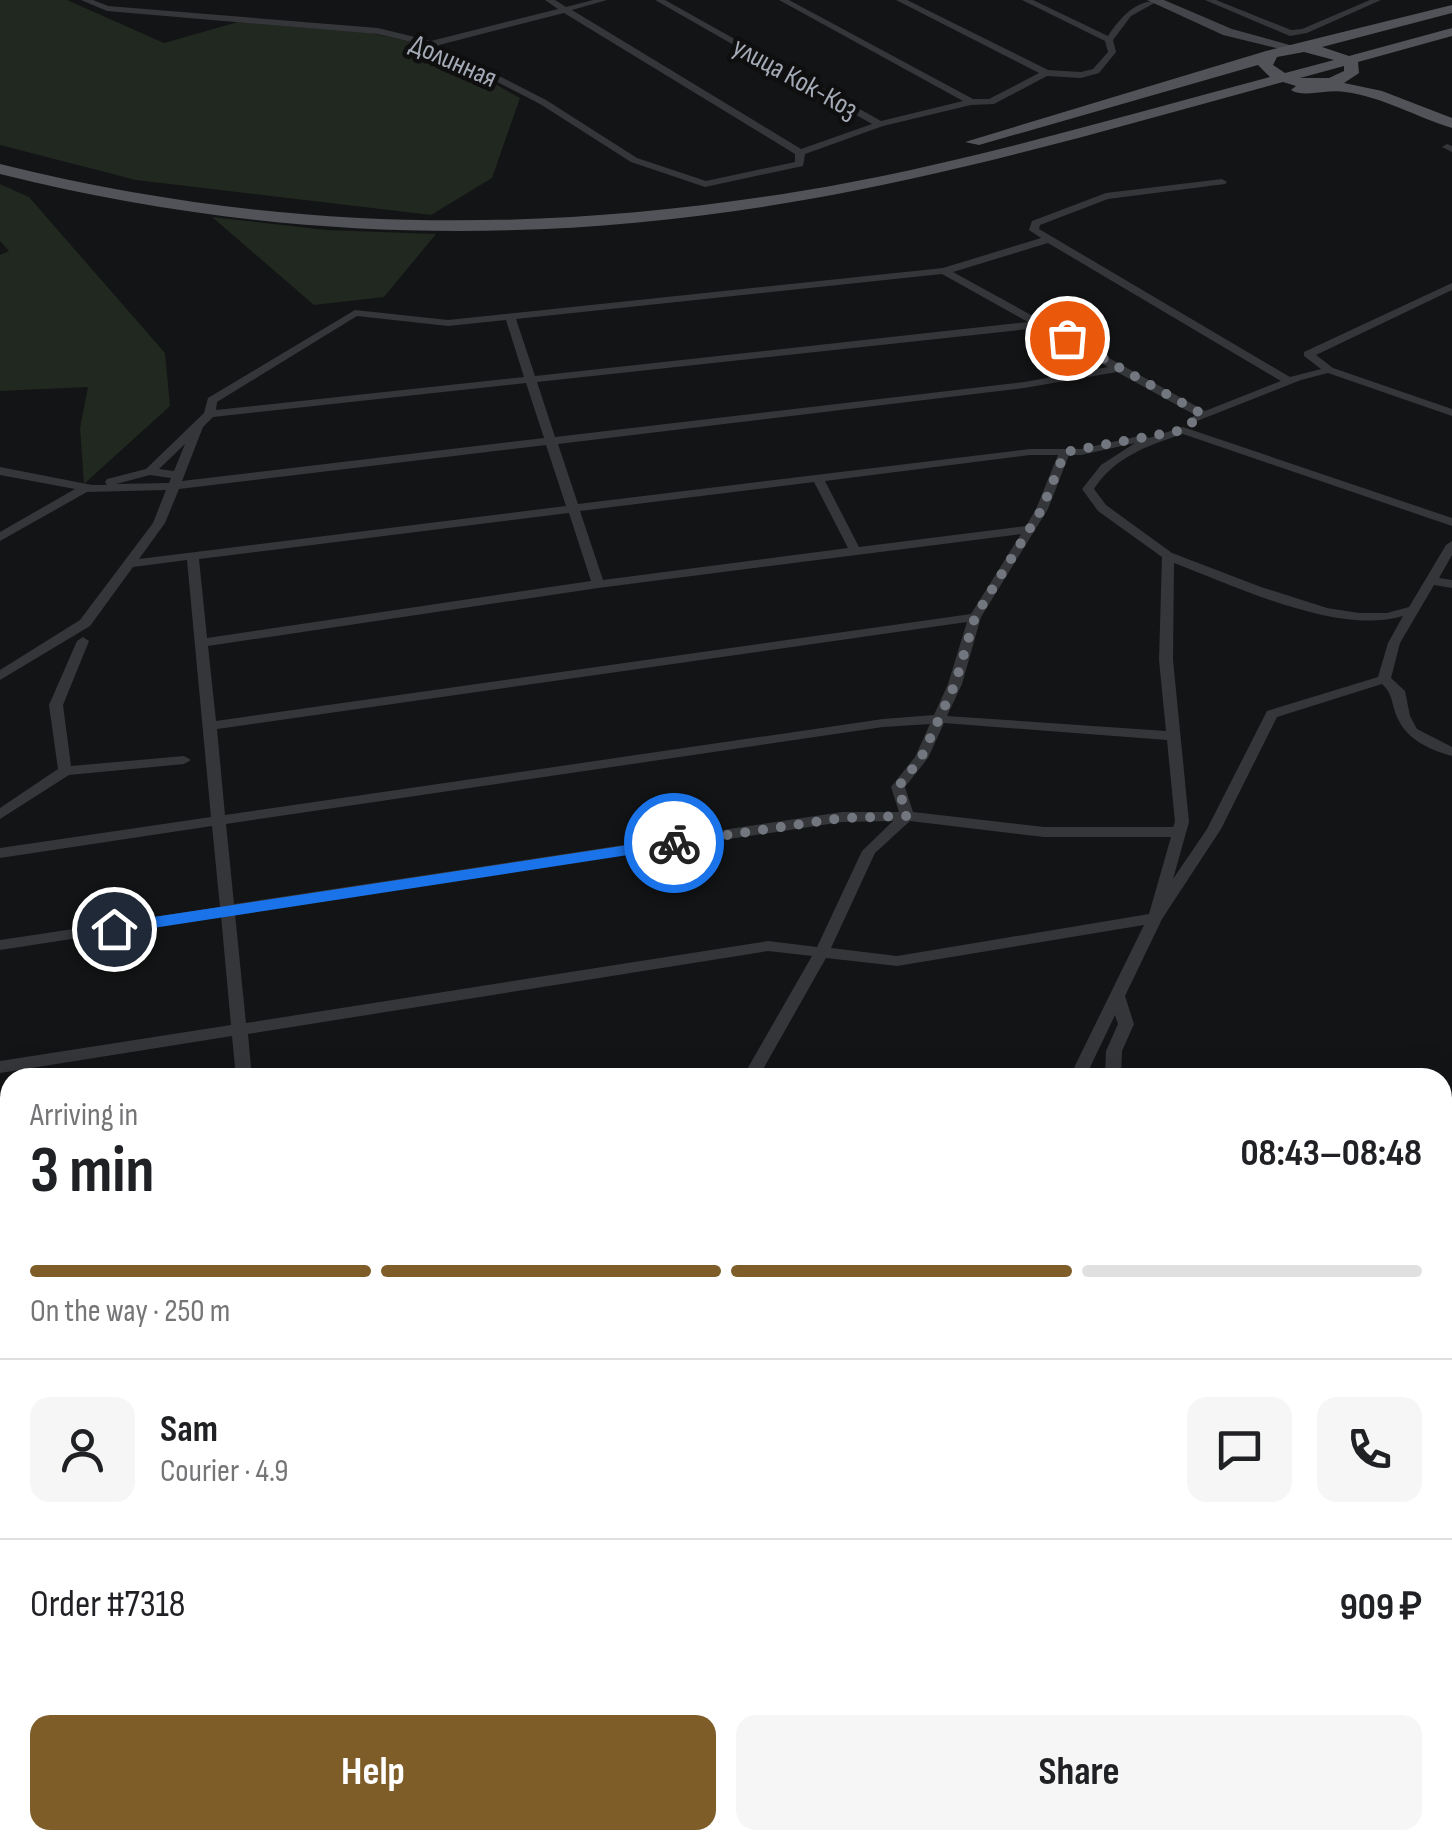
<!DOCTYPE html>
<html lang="en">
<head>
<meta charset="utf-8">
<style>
  :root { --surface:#fff; --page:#f6f6f6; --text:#202124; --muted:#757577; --line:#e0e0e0; --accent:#7e5d29 }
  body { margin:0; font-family:"Sofia Sans Condensed",sans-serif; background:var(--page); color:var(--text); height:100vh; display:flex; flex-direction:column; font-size:38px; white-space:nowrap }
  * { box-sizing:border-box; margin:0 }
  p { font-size:32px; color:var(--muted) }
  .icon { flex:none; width:55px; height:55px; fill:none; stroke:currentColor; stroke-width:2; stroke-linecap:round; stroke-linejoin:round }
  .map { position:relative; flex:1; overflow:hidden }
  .drawer { position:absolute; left:0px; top:1068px; width:1452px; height:782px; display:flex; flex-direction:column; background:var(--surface); border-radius:30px 30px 0 0; box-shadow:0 10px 40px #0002 }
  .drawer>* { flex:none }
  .pin { position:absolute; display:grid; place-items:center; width:85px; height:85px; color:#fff; margin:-42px; border:5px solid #fff; border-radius:50%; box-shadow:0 2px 10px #0007 }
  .courier { position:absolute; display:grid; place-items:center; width:100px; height:100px; margin:-50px; border:8px solid #1a73e8; border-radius:50%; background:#fff; color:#222; box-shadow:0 2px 12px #0007 }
  .headline em { font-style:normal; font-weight:700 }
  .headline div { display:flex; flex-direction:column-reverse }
  .headline { display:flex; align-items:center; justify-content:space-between; height:170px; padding:0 30px }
  h1 { font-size:65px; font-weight:700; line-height:75px }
  .bar { display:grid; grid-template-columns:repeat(4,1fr); gap:15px 10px; align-content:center; height:120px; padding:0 30px }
  .bar i { height:12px; border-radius:8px; background:var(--line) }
  .bar .active { background:var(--accent) }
  .bar p { grid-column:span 4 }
  .line { display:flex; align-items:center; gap:25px; padding:0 30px; border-top:2px solid var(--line) }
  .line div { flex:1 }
  .round { display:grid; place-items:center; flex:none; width:105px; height:105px; border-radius:20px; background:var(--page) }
  .button { display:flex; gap:20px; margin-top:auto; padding:20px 30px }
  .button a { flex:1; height:115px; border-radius:20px; background:var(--accent); color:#fff; font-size:40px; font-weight:700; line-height:115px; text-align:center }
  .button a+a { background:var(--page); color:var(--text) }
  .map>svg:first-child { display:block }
</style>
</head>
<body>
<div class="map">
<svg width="1452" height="1848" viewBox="0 0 1452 1848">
  <rect width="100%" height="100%" fill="#131415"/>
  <!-- green -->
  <path fill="#202820" d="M0,0H67L164,43L238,22L371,33L425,45L520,98L492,178L431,215L136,180L0,145Z
    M0,184L29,197L165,353L170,406L84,484L80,428L88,387L0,391V255L9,251L0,241Z
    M212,217L326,230L436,234L384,297L314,305Z"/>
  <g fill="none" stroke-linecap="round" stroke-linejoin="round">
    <!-- street -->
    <path fill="#35363a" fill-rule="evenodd" d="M81,0H93L108,6L378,28L431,41L558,9L545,0H555L566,7L593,0H607L572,10L801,149L872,124L655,0H665L881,121L963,101L779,0H789L973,99H989L1039,73L896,0H907L1048,70L1081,72L1093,69L1108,52L1105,41L1022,0H1033L1108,36C1120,18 1135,0 1158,1L1131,16L1113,40L1116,52L1099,73L1081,78L1047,76L994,104L971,105L883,126L805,154L803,166L705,187L631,162L540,104L428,46L378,34L107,11ZM564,13L795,154V162L706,181L637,158L546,100L439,45Z
      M1205,0H1216L1291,30L1302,29L1370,0H1381L1307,33L1290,36Z
      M1447,144L1452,146V152L1442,147Z
      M1222,179L1227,182L1225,184L1108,199L1040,225L1039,229L1290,377L1321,369L1304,356V352L1452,283V290L1316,355L1333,368L1452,409V416L1328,373L1301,380L1197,421L1191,418L1195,415L1117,372L1024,388L558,444L578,504L1030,449H1081L1144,435L1149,438L1183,427L1452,518V526L1183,434C1149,445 1114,457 1094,489L1106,505L1172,553L1261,587L1327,608L1359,613H1387L1409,607L1446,545L1452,541V555L1439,578L1452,580V588L1434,585L1400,643L1391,678L1405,691L1410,716L1417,729L1452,747V756C1428,749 1404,739 1395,712C1391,700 1392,693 1382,684L1277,717L1221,829L1162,919L1125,996L1134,1024L1122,1051L1121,1078H1105L1106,1051L1118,1024L1115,1015L1085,1078H1069L1144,925L897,966L826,958L758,1078H742L812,956L768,951L248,1034L252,1078H236L232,1036L0,1073V1061L231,1025L221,916L0,950V940L220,907L212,826L0,858V848L211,817L187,560L133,567L90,626L0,680V670L80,620L153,523L166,490L87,492L0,541V532L75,489L0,475V467L92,485H107L105,482L107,479L146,469L204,413L208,398L355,310L448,320L943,268L1041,238L1029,230L1032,221L1106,193ZM1048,243L1281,381L1205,411L953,272ZM942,274L1028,322L535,376L516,319ZM357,316L448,326L506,320L524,377L216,410L217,402ZM1038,328L1108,367L1024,382L555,437L537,382ZM526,383L544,438L182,481L203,427L213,417ZM1135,443L1101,465L1082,489L1098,511L1162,557L1159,660L1166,731L947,716L962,684L981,617L1048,509L1069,455H1081ZM185,444L174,471L159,469ZM546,445L566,506L139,559L165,523L179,489ZM1030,455H1058L1036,509L1026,526L859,547L825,481ZM150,475L171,478L169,483L116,484ZM814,482L848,548L603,580L580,511ZM569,513L591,581L207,638L199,559ZM1021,534L971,614L216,721L208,646L598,588ZM1174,563C1235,586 1339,636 1403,616L1388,643L1378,677L1267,711L1207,829L1173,879L1189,822L1173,660ZM967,622L948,684L934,715L883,719L225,815L217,729ZM944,723L1167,740L1175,822L1173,827H1044L913,812L905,787L928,758ZM930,724L915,757L891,787L899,812H842L234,904L226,824L883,727ZM893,821L862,851L817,947L768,941L246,1023L235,914L842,822ZM910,821L1044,837H1171L1149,914L897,956L831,948L875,853Z
      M83,637L89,641L63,705L71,766L184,756L191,760L184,764L69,775L0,819V808L58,769L49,705L77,641Z
      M10,1192V1204L0,1206V1194Z
      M10,1342V1356L0,1358V1344Z
      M0,1721L10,1724V1744L0,1741Z
      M280,1840H314L318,1846L320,1840H342L339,1848H285Z
      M499,1840H532L537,1848H504Z
      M668,1840H690L688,1848H666Z
      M1055,1840H1077L1076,1848H1054Z
      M1130,1840H1159L1155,1848H1126Z"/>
    <!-- secondary -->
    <path fill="#43454a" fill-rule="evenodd" d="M1147,0H1164L1232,29L1304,49L1297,53L1223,35Z"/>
    <!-- primary -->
    <path fill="#515359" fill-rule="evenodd" d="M1452,5V13L1322,47L1349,56L1452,28V36L1358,62L1359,73L1344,83L1382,91L1452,118V128C1416,117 1383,97 1345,92C1328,89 1303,98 1291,90L1296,86L1283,82C1125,125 966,172 804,200C531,248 269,241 0,174V164C270,231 527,236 801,191C959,165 1115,118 1270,77L1258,65L979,145L965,142L1266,51ZM1304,52L1334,60L1285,73L1273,65L1277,57ZM1344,66V71L1329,78H1300Z"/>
  </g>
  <!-- route -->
  <path fill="#1a73e8" d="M674,838L680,840V847L114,934L106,929L114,923Z"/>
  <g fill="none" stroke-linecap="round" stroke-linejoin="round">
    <!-- done -->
    <path stroke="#72767e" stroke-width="10" stroke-dasharray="0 18" d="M674,843L842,818L907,816L898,787L921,758L955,684L975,617L1042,509L1065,452L1183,430L1202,414L1067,338"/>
  </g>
  <g text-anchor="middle" stroke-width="9" stroke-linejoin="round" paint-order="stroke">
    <!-- far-street labels -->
    <g font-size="28" fill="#a5abb6" stroke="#0f0f10">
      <text transform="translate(454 60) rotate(24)" y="10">Долинная</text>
      <text transform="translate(796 77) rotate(29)" y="10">улица Кок-Коз</text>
    </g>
  </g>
</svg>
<div class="pin" style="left:1067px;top:338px;background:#ea580c"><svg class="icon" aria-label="bag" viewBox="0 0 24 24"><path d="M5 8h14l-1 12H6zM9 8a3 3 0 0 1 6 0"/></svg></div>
<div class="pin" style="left:114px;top:929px;background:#1f2937"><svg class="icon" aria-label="home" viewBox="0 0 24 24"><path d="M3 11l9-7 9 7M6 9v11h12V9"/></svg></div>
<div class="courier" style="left:674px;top:843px"><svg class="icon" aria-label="bike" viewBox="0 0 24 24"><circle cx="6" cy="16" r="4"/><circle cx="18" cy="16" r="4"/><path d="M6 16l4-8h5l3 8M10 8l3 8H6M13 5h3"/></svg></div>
<section class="drawer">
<div class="headline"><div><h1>3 min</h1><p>Arriving in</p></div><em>08:43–08:48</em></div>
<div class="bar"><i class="active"></i><i class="active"></i><i class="active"></i><i></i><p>On the way · 250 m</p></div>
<div class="line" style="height:180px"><a class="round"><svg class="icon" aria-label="person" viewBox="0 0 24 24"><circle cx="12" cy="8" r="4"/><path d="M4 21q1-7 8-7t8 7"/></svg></a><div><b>Sam</b><p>Courier · 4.9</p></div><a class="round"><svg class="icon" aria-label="chat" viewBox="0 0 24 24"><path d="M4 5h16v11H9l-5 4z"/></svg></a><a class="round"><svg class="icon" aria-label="phone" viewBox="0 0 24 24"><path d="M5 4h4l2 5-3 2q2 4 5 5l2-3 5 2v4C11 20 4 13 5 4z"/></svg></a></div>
<div class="line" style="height:130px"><div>Order #7318</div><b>909 ₽</b></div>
<div class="button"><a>Help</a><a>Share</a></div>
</section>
</div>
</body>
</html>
